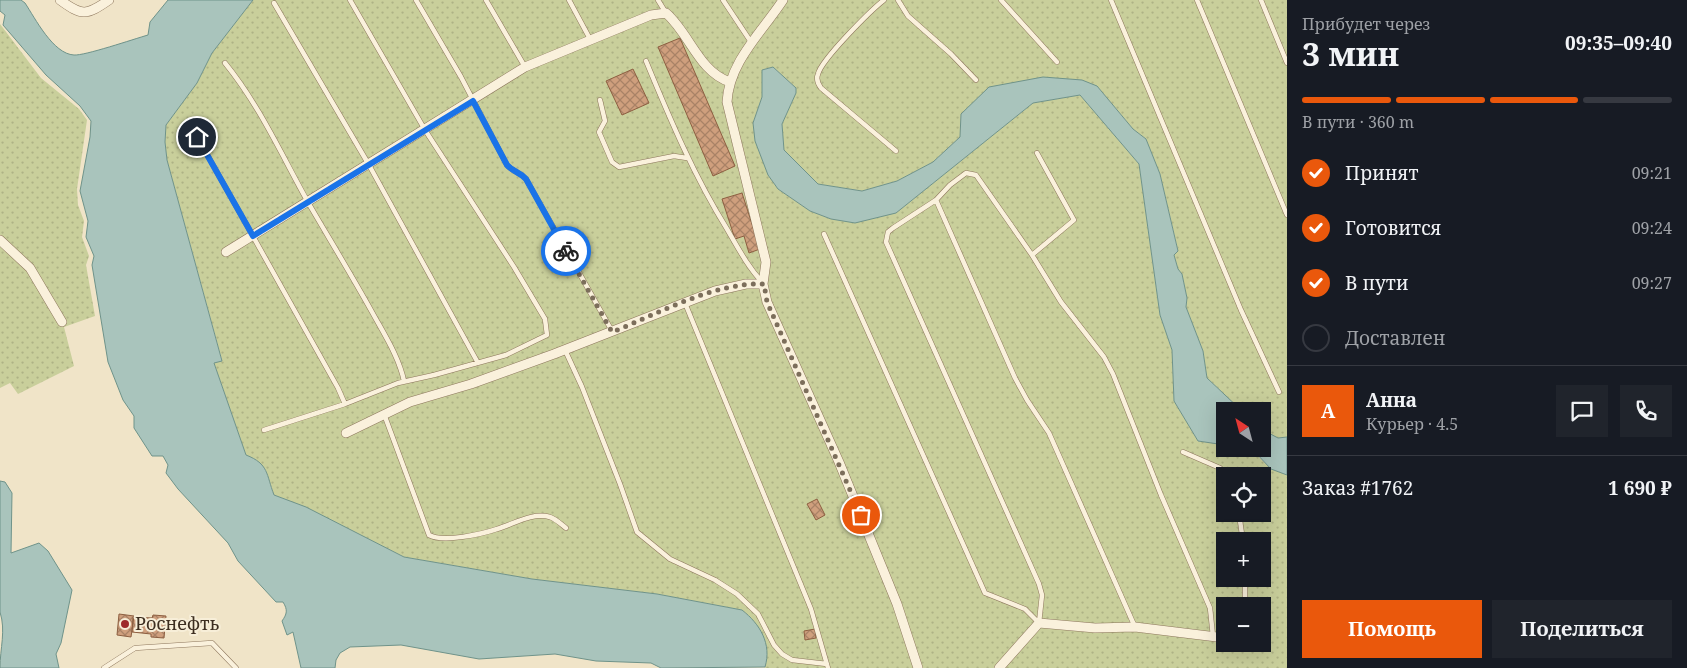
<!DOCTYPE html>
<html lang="ru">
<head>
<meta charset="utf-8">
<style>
  :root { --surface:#171b24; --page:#20242c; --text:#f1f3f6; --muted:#9ea1a6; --line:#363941; --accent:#ea580c }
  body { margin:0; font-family:"Noto Serif",serif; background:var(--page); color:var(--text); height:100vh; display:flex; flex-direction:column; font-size:19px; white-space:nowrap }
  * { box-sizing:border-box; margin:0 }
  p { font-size:16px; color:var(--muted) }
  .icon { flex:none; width:28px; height:28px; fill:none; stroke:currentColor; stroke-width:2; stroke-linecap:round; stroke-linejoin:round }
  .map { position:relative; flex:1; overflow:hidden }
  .panel { display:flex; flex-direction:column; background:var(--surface); width:400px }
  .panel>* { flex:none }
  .needle { width:32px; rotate:324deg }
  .tools { position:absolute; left:1216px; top:402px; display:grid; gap:10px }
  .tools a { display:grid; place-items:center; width:55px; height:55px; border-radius:0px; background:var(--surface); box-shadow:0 5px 20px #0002; font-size:25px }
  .pin { position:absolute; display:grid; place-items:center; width:42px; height:42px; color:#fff; margin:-21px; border:2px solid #fff; border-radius:50%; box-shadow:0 1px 5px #0007 }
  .courier { position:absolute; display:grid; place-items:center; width:50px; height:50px; margin:-25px; border:4px solid #1a73e8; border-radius:50%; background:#fff; color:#222; box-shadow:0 1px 6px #0007 }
  .headline em { font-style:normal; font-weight:700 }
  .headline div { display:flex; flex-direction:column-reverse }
  .headline { display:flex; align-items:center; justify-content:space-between; height:85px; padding:0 15px }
  h1 { font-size:32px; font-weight:700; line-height:38px }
  .bar { display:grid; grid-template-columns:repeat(4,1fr); gap:8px 5px; align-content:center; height:60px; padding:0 15px }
  .bar i { height:6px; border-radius:4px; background:var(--line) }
  .bar .on { background:var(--accent) }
  .bar p { grid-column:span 4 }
  .line { display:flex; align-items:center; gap:12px; padding:0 15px; border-top:1px solid var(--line) }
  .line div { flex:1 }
  .round { display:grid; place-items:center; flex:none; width:52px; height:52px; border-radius:0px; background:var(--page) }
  ol { padding:0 15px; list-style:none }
  li { display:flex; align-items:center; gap:15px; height:55px }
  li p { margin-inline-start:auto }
  li .icon { padding:5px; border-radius:50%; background:var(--accent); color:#fff; stroke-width:4 }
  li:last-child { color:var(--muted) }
  li i { width:28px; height:28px; border:2px solid var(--line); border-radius:50% }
  .cta { display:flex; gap:10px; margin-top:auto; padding:10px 15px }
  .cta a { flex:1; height:58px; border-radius:0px; background:var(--accent); color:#fff; font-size:20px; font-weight:700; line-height:58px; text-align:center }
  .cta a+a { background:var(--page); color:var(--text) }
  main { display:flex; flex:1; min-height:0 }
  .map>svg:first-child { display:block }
</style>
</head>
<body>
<main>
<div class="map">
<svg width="1287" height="668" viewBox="0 0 1287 668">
  <defs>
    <pattern id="grass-dots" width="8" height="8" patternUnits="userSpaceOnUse" patternTransform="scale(1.25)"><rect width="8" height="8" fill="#c9cf9b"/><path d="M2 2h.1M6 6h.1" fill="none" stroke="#aeb285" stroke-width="1.8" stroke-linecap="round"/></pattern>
    <pattern id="building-cross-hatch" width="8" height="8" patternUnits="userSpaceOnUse" patternTransform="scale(1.25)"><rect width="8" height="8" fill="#cf9f7d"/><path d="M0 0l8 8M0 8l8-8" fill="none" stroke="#a98266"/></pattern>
  </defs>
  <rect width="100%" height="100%" fill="#f0e4c8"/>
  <!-- grass -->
  <path fill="url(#grass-dots)" fill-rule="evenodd" d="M253,0H1287V437L1278,439L1263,430L1262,411H1242L1207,378L1203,351L1186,307L1187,298L1182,274L1178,269L1174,255L1178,250L1160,174L1146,139L1133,129L1097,86L961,114L960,137L933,162L897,181L862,191L818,184L784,150L782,124L796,93V88L773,67L762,70V97L753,123L768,175L778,189L810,211L831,219L896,213L1033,103L1080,95L1139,164L1160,315L1172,350L1174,401L1198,441L1225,445V449H1254C1262,464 1271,469 1287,475V668H765L742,610L657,594L532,579L404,557L306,508L274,495L266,471L246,455L214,363L222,360L167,160L165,142L166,125L197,83L212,53ZM1225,476H1262V514H1225ZM1225,541H1262V579H1225ZM1225,606H1262V644H1225Z
    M0,24L41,78L79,109L87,120L77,189L78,205L84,221L82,237L89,256L86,265L95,316L64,327L74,366L18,394L10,383L0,388Z"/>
  <!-- water -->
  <path fill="#a9c4bc" stroke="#6f938a" d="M0,0H21L25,3C35,18 53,54 74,55C84,56 134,39 148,35L150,22L168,0H253L212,53L197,83L166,125L165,142L167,160L222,361L214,363L246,455C269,464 266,474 274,495L306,507L404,557L532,579L657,594L742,610C760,624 772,644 765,667L661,668L651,663L596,661L555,654L479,659L401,645L350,647L340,653L336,660L335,668H301L293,632L287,635L282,621C287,614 288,610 283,602H276L238,561L228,543L178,489L166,473L168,465L163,456H152L134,428V416L123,400L108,362L92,265L94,256L86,237L88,221L80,191L90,137L91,121L80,106L46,75L3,25L5,15L0,11Z
    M773,67L796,88V93L782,124L784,150L818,184L862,191L897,181L933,162L960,137L961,114L989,87L1043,77L1082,80L1097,86L1133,129L1146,139L1160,174L1178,251L1174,255L1178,269L1182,274L1187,298L1186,307L1203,351L1207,378L1242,411H1225V445L1198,441L1174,401L1172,350L1160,315L1139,164L1080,95L1033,103L896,213L855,223L831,219L810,211L778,189L768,175L755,141L753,123L762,97V70Z
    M1263,430L1278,438L1287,437V475L1271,469L1252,449H1262Z
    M0,481L5,482L12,493L11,553L39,543L48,551L72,590L61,643L56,654L59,668H0C0,648 6,631 0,612Z"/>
  <!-- building -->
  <path fill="url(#building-cross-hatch)" stroke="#8d5f41" d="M680,38L735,166L713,176L658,47Z
    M633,69L649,103L622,115L606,81Z
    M742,193L760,249L749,253L744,236L735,239L722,199Z
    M817,499L825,515L816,520L807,504Z
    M119,614L134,616L131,637L117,635Z
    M153,615L166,616L164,638L151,637V634L132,632L133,617L152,618Z
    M815,629L816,638L805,640L804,631Z"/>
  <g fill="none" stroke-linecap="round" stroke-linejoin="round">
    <defs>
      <path id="lane" d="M416,0L461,77L507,165C513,172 520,172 526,179L612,331
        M486,0L525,67
        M569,0L590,39
        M658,0L666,13
        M723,0L751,42
        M884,0C870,11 822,59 818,74C816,79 818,84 821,88L896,151
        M898,0L908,16L951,54L976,80
        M1001,0L1057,62
        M1111,0L1241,310L1279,392
        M1197,0L1287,215
        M1261,0L1287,63
        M274,3L369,165L478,363
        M646,61C670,119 694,176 727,229C738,248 748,267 763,283
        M225,63C260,106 282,156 309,204C330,240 352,276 372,312C384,334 399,357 404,381
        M600,100L605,121L599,132L612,162L619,167L674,156L687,158
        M190,124L338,388L345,404
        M936,200L1015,378L1027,400L1049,433L1135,627
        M824,234L985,593L1025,609L1039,623
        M1032,255L1074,220L1037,153
        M685,303L811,609L828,668
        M565,350L582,387L620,484L637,532L670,559L715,580L737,594L758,614L774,645L782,654L792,660L827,664
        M384,414L429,535C443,543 482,534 497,529C514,524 532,512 550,517C556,519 562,525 566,528
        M264,430L345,404L398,383L434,375L506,355L547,335L545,319L514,267L425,130L350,0
        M1183,452L1220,468L1226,476
        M1239,514L1243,541
        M1245,606V579
        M1039,623L1042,595L1039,584L886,242L888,232L893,228L936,200L950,185L966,173L976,175L1032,255L1061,302L1104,357L1113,374L1161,495L1210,608L1213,636
        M104,668L135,648L212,643L236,668"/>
      <path id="street" d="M60,0C82,16 86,16 109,0
        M783,0C762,32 729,62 727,102L766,262L763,284L767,302L839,462L897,604L918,668
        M0,240L30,268L62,322
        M226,252L525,67L651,15L666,13C690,34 699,72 730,82
        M346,433L410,402L471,384L554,354L715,291L746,284H763
        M999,668L1039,623L1095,628L1135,627L1225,638"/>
    </defs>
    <!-- lane casing -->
    <use href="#lane" stroke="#8d765c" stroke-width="5.5"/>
    <!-- street casing -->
    <use href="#street" stroke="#8d765c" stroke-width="10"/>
    <!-- lane -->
    <use href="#lane" stroke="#faf1dc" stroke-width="4.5"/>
    <!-- street -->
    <use href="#street" stroke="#faf1dc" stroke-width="9"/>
  </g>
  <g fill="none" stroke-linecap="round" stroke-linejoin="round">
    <!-- done -->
    <path stroke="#7c6e5b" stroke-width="5" stroke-dasharray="0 9" d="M566,251L612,332C658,314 714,282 764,284L767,302L861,515"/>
    <!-- route -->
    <path stroke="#1a73e8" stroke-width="6" d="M197,137L253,236L473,101L507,165C513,172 520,172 526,179L566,251"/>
  </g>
  <!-- markers -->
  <circle fill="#9e2a2b" stroke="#f7eed8" stroke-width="2" cx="125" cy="624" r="5"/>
  <g text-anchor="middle" stroke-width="4" stroke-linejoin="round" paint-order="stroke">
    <!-- poi labels -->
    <g font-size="18" fill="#3d2e20" stroke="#f7eed8" text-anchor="start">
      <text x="135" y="630">Роснефть</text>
    </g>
  </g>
</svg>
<div class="tools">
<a><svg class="needle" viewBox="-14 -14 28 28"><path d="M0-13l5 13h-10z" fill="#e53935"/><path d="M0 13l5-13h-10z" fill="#9ea1a6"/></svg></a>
<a><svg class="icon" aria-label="locate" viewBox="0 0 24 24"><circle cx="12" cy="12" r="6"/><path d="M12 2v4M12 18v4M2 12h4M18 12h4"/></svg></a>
<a>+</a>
<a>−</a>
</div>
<div class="pin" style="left:861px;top:515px;background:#ea580c"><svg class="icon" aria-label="bag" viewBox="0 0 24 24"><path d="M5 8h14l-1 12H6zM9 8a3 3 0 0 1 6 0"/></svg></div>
<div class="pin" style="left:197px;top:137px;background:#1f2937"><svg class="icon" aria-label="home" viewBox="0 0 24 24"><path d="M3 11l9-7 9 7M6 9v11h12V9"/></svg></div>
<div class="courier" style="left:566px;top:251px"><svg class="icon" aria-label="bike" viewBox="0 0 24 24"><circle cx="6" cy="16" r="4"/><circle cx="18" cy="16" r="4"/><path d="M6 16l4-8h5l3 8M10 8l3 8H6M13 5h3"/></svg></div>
</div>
<section class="panel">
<div class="headline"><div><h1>3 мин</h1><p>Прибудет через</p></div><em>09:35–09:40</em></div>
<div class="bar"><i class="on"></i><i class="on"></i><i class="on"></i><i></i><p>В пути · 360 m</p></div>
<ol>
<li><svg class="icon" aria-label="check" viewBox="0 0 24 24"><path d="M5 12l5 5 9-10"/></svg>Принят<p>09:21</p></li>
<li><svg class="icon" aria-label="check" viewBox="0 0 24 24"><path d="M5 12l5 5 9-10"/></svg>Готовится<p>09:24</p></li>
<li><svg class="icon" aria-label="check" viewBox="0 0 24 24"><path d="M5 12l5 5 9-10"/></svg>В пути<p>09:27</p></li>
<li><i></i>Доставлен</li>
</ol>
<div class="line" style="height:90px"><b class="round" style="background:var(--accent);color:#fff">А</b><div><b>Анна</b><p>Курьер · 4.5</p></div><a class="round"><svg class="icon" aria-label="chat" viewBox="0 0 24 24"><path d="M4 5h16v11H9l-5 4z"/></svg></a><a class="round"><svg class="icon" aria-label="phone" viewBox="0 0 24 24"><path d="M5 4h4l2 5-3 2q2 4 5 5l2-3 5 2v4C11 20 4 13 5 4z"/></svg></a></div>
<div class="line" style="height:65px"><div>Заказ #1762</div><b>1 690 ₽</b></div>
<div class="cta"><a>Помощь</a><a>Поделиться</a></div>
</section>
</main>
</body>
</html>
